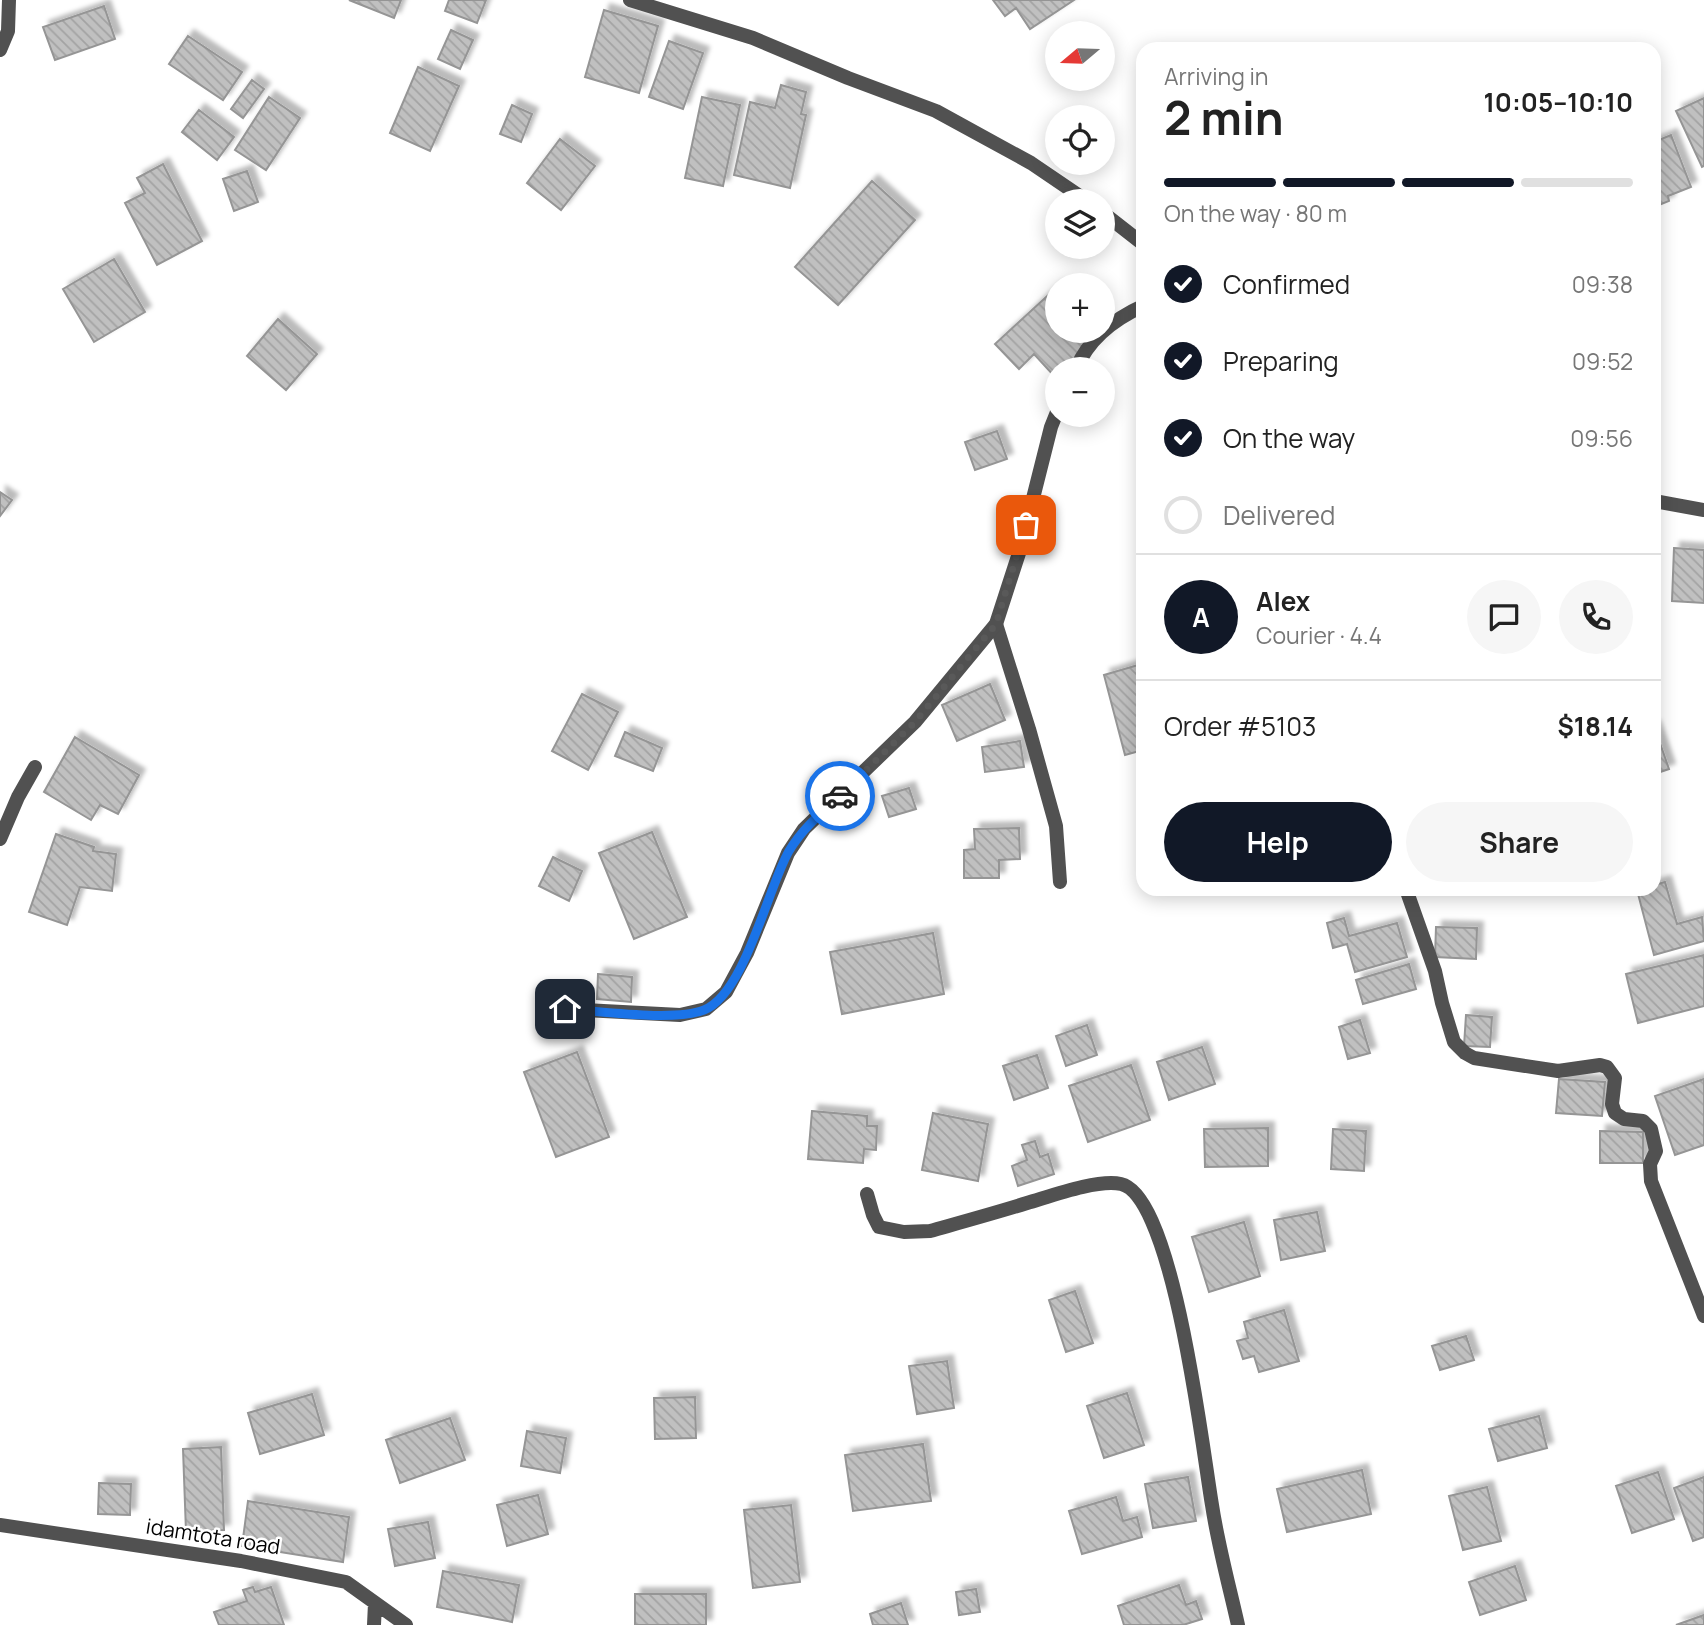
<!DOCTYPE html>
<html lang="en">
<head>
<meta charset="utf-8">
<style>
  :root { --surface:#fff; --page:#f6f6f6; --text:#222; --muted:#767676; --line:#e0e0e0; --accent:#111827 }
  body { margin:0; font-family:Manrope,sans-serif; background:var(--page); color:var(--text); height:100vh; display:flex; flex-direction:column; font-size:26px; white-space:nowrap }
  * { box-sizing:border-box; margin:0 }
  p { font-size:23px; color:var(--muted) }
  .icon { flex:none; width:38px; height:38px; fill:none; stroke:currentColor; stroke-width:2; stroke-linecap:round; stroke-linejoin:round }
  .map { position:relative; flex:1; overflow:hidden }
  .details { position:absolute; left:1136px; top:42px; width:525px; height:854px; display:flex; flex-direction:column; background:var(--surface); border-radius:21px; box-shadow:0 4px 18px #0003 }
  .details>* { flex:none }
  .needle { width:46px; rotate:251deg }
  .fabs { position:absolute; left:1045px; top:21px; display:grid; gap:14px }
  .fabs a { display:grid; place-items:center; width:70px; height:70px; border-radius:50%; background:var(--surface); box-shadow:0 4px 18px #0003; font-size:35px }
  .pin { position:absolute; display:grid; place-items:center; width:60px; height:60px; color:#fff; margin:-30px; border-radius:14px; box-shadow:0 4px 10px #0006 }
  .courier { position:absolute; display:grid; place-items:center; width:70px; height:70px; margin:-35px; border:5px solid #1a73e8; border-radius:50%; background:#fff; color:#222; box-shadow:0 2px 9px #0007 }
  .overview em { font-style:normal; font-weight:700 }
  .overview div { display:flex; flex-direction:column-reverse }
  .overview { display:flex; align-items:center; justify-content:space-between; height:119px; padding:0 28px }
  h1 { font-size:46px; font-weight:700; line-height:52px }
  .bar { display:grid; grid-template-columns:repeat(4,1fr); gap:10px 7px; align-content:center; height:84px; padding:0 28px }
  .bar i { height:9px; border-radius:5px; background:var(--line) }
  .bar .selected { background:var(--accent) }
  .bar p { grid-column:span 4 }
  .line { display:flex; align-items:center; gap:18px; padding:0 28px; border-top:2px solid var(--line) }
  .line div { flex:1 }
  .round { display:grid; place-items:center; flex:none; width:74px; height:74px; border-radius:37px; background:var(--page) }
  ol { padding:0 28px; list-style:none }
  li { display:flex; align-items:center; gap:21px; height:77px }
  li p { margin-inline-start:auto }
  li .icon { padding:7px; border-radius:50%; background:var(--accent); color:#fff; stroke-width:4 }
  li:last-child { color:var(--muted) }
  li i { width:38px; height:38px; border:4px solid var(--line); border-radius:50% }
  .action { display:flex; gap:14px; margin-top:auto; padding:14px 28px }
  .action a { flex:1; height:80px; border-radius:42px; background:var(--accent); color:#fff; font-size:28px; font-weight:700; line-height:80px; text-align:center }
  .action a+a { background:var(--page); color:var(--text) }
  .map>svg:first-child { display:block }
</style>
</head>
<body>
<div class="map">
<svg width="1704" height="1625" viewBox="0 0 1704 1625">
  <defs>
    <pattern id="building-back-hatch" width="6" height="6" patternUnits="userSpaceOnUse" patternTransform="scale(1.75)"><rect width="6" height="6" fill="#c0c0c0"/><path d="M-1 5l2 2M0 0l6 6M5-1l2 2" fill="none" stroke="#a3a3a3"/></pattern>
    <filter id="shadow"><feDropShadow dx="6" dy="-6" stdDeviation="2" flood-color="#0004"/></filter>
  </defs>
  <rect width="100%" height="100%" fill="#fff"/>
  <!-- building -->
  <path fill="url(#building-back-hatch)" stroke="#959595" stroke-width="2" filter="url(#shadow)" d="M349,0H401L394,18Z
    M449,0H486L477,23L445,11Z
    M993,0H1074L1030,29L1016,8L1005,16Z
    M104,6L115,39L55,60L43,27Z
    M604,10L658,26L639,93L585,77Z
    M451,30L473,40L460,69L438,59Z
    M188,36L242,72L223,100L169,64Z
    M669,41L703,53L683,109L649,97Z
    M418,67L459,86L430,151L390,133Z
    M252,80L264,89L243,118L231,109Z
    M781,85L806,92L801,114L806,115L790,188L734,175L750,102L775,108Z
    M269,97L300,118L266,170L235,150Z
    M702,97L740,105L723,186L685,178Z
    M1704,98V166L1702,167L1676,111Z
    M512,105L532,114L521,142L500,134Z
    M199,110L234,137L217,160L182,132Z
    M1671,135L1691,187L1668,196L1669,201L1654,207V142Z
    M560,139L595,166L561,210L527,183Z
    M163,164L202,241L157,265L125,203L145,193L137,178Z
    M247,171L258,202L234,211L223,179Z
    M872,181L915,220L838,305L795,267Z
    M114,259L145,312L94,342L63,289Z
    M1057,287V331H1102L1104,333L1064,369H1057L1055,377L1034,354L1019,369L995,344Z
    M278,319L317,354L286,390L247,356Z
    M997,431L1007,459L975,470L965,442Z
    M0,492L12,500L0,516Z
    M1674,548L1704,550V603L1672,601Z
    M1138,665L1143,685V750L1125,755L1104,675Z
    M990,684L1005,720L957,741L942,705Z
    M582,694L618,712L588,770L552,751Z
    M1654,726L1669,769L1654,774Z
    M625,732L662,748L653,771L615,756Z
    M75,737L139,775L118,814L100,805L91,820L44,792Z
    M1020,741L1024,767L985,772L982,747Z
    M909,788L916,809L889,817L882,796Z
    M1019,828L1020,859L999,860V878H964V850L975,849L974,829Z
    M652,832L687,917L634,939L599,853Z
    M56,834L94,847L93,851L116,854L112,891L80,887L67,925L29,912Z
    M553,857L582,871L569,901L539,886Z
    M1665,882L1677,924L1702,917L1704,941L1654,955L1637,890L1654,889V885Z
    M1344,918L1349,936L1397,923L1407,957L1355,972L1347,944L1333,948L1327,923Z
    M1436,927L1477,928L1476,959L1435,957Z
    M933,933L944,994L842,1014L830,952Z
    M1704,955V1006L1638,1023L1626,974Z
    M1409,964L1416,989L1363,1004L1356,980Z
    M598,974L632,977L631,1002L597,999Z
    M1466,1015L1492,1017L1490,1047L1464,1046Z
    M1360,1020L1370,1053L1348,1059L1339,1027Z
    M1087,1025L1097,1055L1066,1066L1056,1036Z
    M1202,1047L1215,1084L1169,1100L1157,1062Z
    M577,1052L609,1137L556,1157L524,1072Z
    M1037,1055L1048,1088L1014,1100L1003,1066Z
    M1131,1065L1150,1120L1088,1142L1069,1086Z
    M1559,1079L1605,1082L1602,1116L1556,1113Z
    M1704,1079V1145L1675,1155L1655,1096Z
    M812,1111L867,1116V1126H877L876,1150L864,1149L863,1163L808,1159Z
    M933,1113L988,1124L978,1181L922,1170Z
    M1268,1128V1166L1205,1167L1204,1129Z
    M1333,1129L1366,1131L1364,1171L1331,1169Z
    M1600,1131L1643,1132V1163H1600Z
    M1035,1141L1040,1157L1048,1154L1054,1174L1018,1186L1012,1166L1027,1160L1022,1145Z
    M1317,1212L1325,1251L1281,1260L1274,1220Z
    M1244,1222L1260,1276L1209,1292L1192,1237Z
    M1075,1291L1093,1343L1066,1352L1049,1300Z
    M1284,1310L1299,1361L1259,1372L1254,1356L1243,1359L1237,1341L1248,1338L1244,1322Z
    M1466,1336L1474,1360L1440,1370L1432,1346Z
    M947,1361L954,1408L917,1414L909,1366Z
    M1127,1393L1144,1445L1104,1458L1087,1406Z
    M312,1394L324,1435L260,1454L248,1413Z
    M695,1397L696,1438L655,1439L654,1398Z
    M1539,1416L1547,1448L1498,1461L1489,1429Z
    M450,1418L465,1460L400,1483L386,1440Z
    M527,1431L566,1438L560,1473L521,1466Z
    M923,1444L931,1501L853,1511L845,1455Z
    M221,1447L224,1530L186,1532L183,1449Z
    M1362,1470L1371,1514L1287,1532L1277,1489Z
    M1658,1472L1674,1519L1632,1533L1616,1486Z
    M1188,1477L1196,1521L1153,1528L1145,1484Z
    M1704,1477V1537L1693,1541L1674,1488Z
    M99,1483L131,1484L130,1515L98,1514Z
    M1487,1487L1501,1541L1463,1550L1449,1496Z
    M538,1495L548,1534L507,1546L497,1505Z
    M1116,1497L1123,1521L1137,1517L1142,1537L1082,1554L1069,1511Z
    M248,1501L349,1517L343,1562L242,1546Z
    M791,1505L800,1582L753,1588L744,1510Z
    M428,1522L435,1558L395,1566L388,1529Z
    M1515,1566L1526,1600L1480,1615L1469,1582Z
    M443,1571L519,1585L512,1622L437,1607Z
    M1179,1585L1186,1605L1196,1601L1202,1619L1183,1625H1124L1118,1606Z
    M253,1587L255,1592L271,1587L284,1625H219L214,1612L247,1601L243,1590Z
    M976,1589L980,1612L959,1615L956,1592Z
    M635,1594H706V1625H635Z
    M901,1603L908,1625H873L870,1614Z
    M1704,1615V1625H1676Z"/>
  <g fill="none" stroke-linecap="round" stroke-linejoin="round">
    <!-- lane -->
    <path stroke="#515151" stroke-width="14" d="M996,624L1029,729L1056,826L1060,882
      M1406,889L1435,971L1442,1003L1454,1042L1465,1053L1474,1058L1558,1071L1600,1065L1607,1067L1615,1078L1612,1104L1615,1113L1624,1119L1643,1121L1651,1129L1656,1151L1650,1164L1651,1181L1704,1316"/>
    <!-- street -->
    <path stroke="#515151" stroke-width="14" d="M630,0L753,38L848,78L936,111L1031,163L1087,201
      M0,50L8,31L9,0
      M1102,212L1143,244
      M1076,369C1088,340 1114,319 1143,306
      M1654,501L1704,510
      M0,839L18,797L35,767
      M565,1009L680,1015L706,1009L726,992L747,953L788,853L804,829L915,722L996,624L1020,550L1051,427L1057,412
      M867,1194L873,1215L879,1227L904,1232L930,1231C962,1222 995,1213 1027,1203C1051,1196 1097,1179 1121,1184C1174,1196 1203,1453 1212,1505C1218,1545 1229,1585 1238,1625
      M0,1525L241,1561L346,1582L406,1625
      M374,1625L375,1603"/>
  </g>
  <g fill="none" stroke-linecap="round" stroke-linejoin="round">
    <!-- done -->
    <path stroke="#595959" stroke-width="7" stroke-dasharray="0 12.6" d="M840,796L915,722L996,624L1026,525"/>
    <!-- route -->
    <path stroke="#1a73e8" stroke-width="9" d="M565,1009C600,1011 674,1022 704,1010C745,994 768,887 789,851C802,829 821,813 840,796"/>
  </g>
  <g text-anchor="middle" stroke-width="5" stroke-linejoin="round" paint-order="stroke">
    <!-- street labels -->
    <g font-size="21" fill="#000" stroke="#fff">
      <text transform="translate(213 1537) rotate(9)" y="7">idamtota road</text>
    </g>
  </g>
</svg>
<div class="fabs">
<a><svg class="needle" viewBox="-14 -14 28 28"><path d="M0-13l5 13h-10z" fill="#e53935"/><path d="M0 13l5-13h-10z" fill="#767676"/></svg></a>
<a><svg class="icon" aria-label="locate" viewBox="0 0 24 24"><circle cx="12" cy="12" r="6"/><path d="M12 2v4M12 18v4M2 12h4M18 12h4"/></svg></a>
<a><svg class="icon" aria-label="layers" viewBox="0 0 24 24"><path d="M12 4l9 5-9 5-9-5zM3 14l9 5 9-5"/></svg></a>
<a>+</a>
<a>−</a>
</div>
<div class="pin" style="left:1026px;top:525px;background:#ea580c"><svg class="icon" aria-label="bag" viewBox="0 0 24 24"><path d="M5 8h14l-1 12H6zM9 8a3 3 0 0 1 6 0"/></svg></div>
<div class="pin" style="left:565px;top:1009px;background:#1f2937"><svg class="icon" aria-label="home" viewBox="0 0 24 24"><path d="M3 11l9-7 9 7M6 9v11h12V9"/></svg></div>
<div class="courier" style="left:840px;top:796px"><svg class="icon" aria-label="car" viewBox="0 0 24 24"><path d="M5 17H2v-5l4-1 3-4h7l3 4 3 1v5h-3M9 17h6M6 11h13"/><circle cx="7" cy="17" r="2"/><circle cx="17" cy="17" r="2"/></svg></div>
<section class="details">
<div class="overview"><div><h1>2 min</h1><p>Arriving in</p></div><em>10:05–10:10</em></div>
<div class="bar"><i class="selected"></i><i class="selected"></i><i class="selected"></i><i></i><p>On the way · 80 m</p></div>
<ol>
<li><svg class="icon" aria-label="check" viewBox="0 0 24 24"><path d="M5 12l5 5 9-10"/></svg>Confirmed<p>09:38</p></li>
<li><svg class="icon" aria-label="check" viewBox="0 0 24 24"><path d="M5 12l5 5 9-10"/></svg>Preparing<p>09:52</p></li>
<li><svg class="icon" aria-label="check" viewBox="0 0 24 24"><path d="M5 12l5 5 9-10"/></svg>On the way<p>09:56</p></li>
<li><i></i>Delivered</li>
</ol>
<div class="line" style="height:126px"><b class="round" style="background:var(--accent);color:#fff">A</b><div><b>Alex</b><p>Courier · 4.4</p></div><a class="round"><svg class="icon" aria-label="chat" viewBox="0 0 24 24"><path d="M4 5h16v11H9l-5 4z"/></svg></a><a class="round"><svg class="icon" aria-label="phone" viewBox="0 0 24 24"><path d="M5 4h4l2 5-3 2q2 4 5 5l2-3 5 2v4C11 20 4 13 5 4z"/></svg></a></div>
<div class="line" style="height:91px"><div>Order #5103</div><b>$18.14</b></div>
<div class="action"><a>Help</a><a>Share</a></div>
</section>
</div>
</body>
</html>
